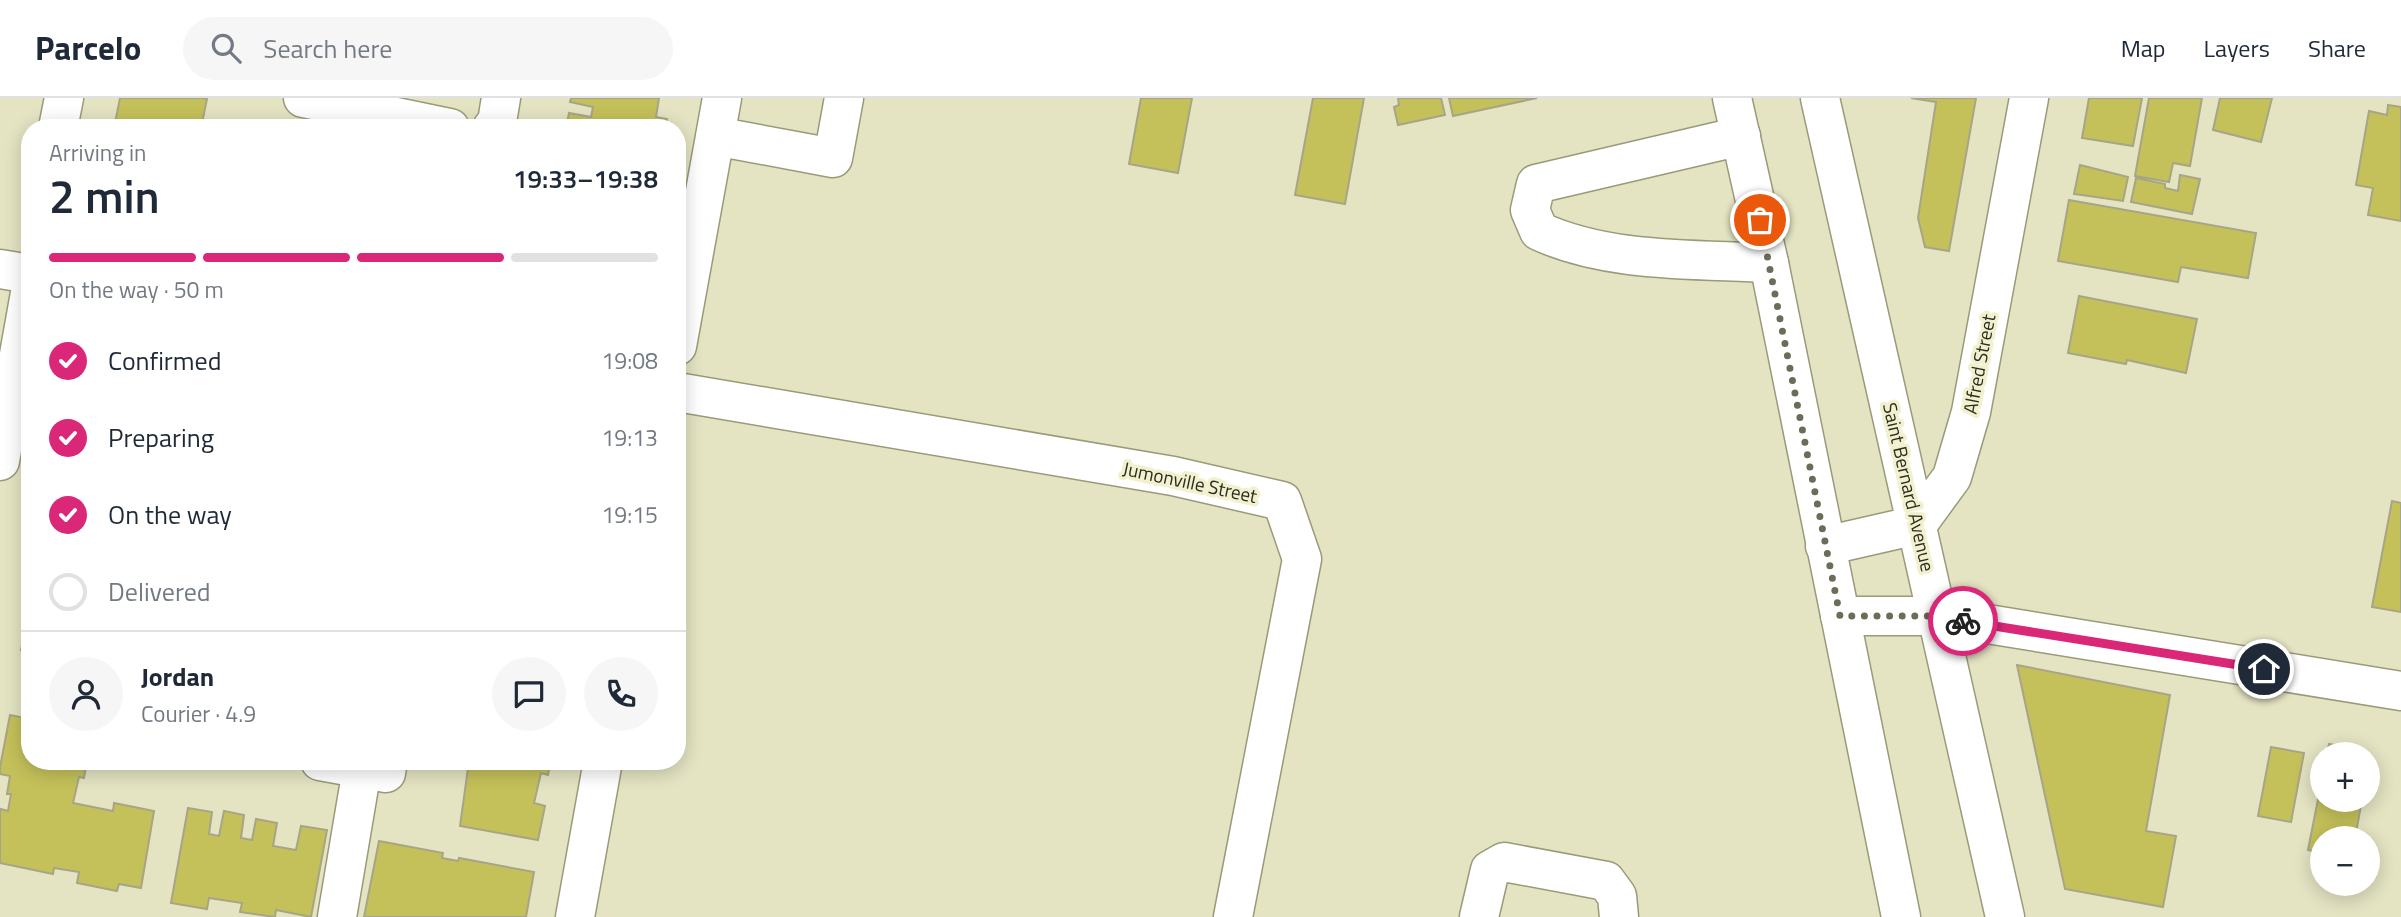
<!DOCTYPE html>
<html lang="en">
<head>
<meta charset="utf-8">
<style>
  :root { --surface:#fff; --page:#f6f6f7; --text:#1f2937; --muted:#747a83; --line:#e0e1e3; --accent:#db2777 }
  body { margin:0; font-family:"Titillium Web",sans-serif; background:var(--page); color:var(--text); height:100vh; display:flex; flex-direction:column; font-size:26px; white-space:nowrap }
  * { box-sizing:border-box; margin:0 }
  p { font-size:23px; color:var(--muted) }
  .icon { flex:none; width:38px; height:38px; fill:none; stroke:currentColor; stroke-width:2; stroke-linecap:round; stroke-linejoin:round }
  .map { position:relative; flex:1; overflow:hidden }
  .side { position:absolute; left:21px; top:21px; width:665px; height:651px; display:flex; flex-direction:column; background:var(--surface); border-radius:28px; box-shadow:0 4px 18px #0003 }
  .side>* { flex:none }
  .controls { position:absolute; left:2310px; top:644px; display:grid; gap:14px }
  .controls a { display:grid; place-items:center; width:70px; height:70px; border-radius:50%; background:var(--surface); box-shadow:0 4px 18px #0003; font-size:35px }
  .pin { position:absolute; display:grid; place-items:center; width:60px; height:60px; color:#fff; margin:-30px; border:4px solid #fff; border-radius:50%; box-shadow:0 2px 7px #0007 }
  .courier { position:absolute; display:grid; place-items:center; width:70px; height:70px; margin:-35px; border:5px solid #db2777; border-radius:50%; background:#fff; color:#222; box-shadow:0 2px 9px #0007 }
  .head em { font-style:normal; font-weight:600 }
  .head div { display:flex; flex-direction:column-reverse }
  .head { display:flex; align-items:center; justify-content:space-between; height:119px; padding:0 28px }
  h1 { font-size:46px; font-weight:600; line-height:52px }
  .bar { display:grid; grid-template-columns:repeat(4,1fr); gap:10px 7px; align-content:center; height:84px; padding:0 28px }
  .bar i { height:9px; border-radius:5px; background:var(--line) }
  .bar .active { background:var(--accent) }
  .bar p { grid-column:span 4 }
  .line { display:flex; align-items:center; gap:18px; padding:0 28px; border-top:2px solid var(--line) }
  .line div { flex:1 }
  .round { display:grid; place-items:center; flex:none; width:74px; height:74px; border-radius:37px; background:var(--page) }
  ol { padding:0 28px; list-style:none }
  li { display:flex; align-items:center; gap:21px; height:77px }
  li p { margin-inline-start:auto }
  li .icon { padding:7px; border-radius:50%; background:var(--accent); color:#fff; stroke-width:4 }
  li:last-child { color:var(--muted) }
  li i { width:38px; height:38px; border:4px solid var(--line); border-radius:50% }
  header { display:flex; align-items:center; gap:42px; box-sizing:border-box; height:98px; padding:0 35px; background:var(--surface); border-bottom:2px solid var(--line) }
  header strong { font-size:33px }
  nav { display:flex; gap:38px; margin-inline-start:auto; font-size:24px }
  .search { width:490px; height:63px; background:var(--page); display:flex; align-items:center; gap:18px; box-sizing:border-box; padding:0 24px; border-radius:38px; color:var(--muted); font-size:26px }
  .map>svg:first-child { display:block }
</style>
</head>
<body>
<header>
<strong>Parcelo</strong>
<div class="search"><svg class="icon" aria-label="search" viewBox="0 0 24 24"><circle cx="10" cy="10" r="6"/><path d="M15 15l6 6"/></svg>Search here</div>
<nav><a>Map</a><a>Layers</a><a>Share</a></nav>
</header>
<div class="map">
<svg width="2401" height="819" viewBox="0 0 2401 819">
  <rect width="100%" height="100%" fill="#e4e4c3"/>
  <!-- building -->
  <path fill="#c4c15a" stroke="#a6a687" stroke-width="2" d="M120,0H203L207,1L201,30H114Z
    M571,0H659L656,19L667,21L665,30H566L569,15L591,19L593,9L570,4Z
    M1141,0H1192L1178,75L1129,66Z
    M1313,0H1364L1345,106L1295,97Z
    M1398,0H1441L1445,17L1398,27L1394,9L1399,7Z
    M1449,0H1537L1453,18Z
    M1911,0H1976L1949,153L1925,149L1918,120L1936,4Z
    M2089,0H2142L2133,48L2082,40Z
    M2149,0H2202L2190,68L2173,65L2169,84L2135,78Z
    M2220,0H2272L2261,44L2213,32Z
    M2388,7L2401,9V123L2368,117L2373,90L2356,87L2369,13L2387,17Z
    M2080,67L2128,79L2123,103L2074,96Z
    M2180,77L2200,81L2192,116L2131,104L2136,80L2165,86V90L2178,93Z
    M2069,102L2256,135L2248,180L2181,169L2178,184L2058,163Z
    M2079,198L2197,221L2186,275L2127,262L2126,266L2068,255Z
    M2392,403L2401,405V514L2372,509Z
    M28,520H30V554L21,552Z
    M2017,567L2170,597L2146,733L2176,738L2163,809L2065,791Z
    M10,617L30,621V663H87L84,680L79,679L73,705L113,713L114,705L154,713L141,790L119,786L117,793L77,785L79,774L54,770L53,776L0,765V714L1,711L8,713L11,696H7L10,678L0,676V669Z
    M2329,646L2352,650L2351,656H2327Z
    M2271,649L2304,655L2291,724L2258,718Z
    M469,663H551L548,677L541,675L534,705L545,708L538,742L460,728Z
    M2322,681V702H2362L2355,740H2322V755L2308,752Z
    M188,710L212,714L209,736L219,738L224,713L244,717L241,740L252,742L256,721L277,725L273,748L296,752L301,728L327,732L311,819L276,812L275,819L240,814L242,805L209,800L207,811L171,805Z
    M379,743L443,755L442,760L458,763L459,760L534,774L526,819H364Z"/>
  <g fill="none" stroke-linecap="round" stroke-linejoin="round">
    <defs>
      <path id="minor" d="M303,0L450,30
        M58,30L64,0
        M492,30L497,24L501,0
        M715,38L833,60L844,0
        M1741,38L1536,86L1530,112L1539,133C1608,165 1695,161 1769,165
        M0,171L30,176
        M677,248L722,0
        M677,294L1173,378L1282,403L1302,461L1233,819
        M0,363L30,195
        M1825,448L1917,427L1952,379L1971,314L2029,0
        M1840,518H1938L2401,593
        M320,663L386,675L388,663
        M337,819L362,671
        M575,819L603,663
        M1479,819L1490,772L1504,764L1606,783L1617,798L1619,819"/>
      <path id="major" d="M1732,0L1769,165L1901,819
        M1820,0L2005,819"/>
    </defs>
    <!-- minor casing -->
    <use href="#minor" stroke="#9a9a7b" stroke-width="41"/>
    <!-- major casing -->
    <use href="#major" stroke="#9a9a7b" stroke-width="41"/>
    <!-- minor -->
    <use href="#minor" stroke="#fff" stroke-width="38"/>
    <!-- major -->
    <use href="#major" stroke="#fff" stroke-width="38"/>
  </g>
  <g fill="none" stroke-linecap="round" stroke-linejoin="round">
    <!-- done -->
    <path stroke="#6c6c58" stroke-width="7" stroke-dasharray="0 12.6" d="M1760,122L1840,518H1938L1963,523"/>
    <!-- route -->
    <path stroke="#db2777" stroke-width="9" d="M1963,523L2264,571"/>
  </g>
  <g text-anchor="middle" stroke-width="7" stroke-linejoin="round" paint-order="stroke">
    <!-- street labels -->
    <g font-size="19" fill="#2c2c1f" stroke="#f1f1d0">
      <text transform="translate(1979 266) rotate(-79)" y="7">Alfred Street</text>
      <text transform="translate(1190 384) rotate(12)" y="7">Jumonville Street</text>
      <text transform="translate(1909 389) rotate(77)" y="7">Saint Bernard Avenue</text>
    </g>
  </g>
</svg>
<div class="controls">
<a>+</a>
<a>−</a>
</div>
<div class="pin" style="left:1760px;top:122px;background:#ea580c"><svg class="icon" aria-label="bag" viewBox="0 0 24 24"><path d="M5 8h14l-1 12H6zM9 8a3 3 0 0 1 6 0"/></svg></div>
<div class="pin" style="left:2264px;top:571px;background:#1f2937"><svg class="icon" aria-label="home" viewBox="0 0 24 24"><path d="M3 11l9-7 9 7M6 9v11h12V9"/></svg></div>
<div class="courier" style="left:1963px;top:523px"><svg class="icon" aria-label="bike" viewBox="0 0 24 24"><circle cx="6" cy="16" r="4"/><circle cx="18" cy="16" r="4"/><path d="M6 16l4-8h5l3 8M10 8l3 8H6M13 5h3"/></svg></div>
<section class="side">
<div class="head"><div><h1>2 min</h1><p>Arriving in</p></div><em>19:33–19:38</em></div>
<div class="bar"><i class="active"></i><i class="active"></i><i class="active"></i><i></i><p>On the way · 50 m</p></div>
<ol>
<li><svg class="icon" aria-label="check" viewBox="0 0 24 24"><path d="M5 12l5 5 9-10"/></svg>Confirmed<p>19:08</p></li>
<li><svg class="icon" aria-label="check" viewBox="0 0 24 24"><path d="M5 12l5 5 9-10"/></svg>Preparing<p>19:13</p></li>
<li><svg class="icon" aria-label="check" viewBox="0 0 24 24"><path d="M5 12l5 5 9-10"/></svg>On the way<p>19:15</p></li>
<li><i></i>Delivered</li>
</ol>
<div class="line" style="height:126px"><a class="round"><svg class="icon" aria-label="person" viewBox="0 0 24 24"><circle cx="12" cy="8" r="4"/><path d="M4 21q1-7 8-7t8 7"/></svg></a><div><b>Jordan</b><p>Courier · 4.9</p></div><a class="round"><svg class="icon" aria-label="chat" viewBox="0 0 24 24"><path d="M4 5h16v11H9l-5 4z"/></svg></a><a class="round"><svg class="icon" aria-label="phone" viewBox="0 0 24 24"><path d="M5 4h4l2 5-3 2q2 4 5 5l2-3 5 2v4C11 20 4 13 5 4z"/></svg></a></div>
</section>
</div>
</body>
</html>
